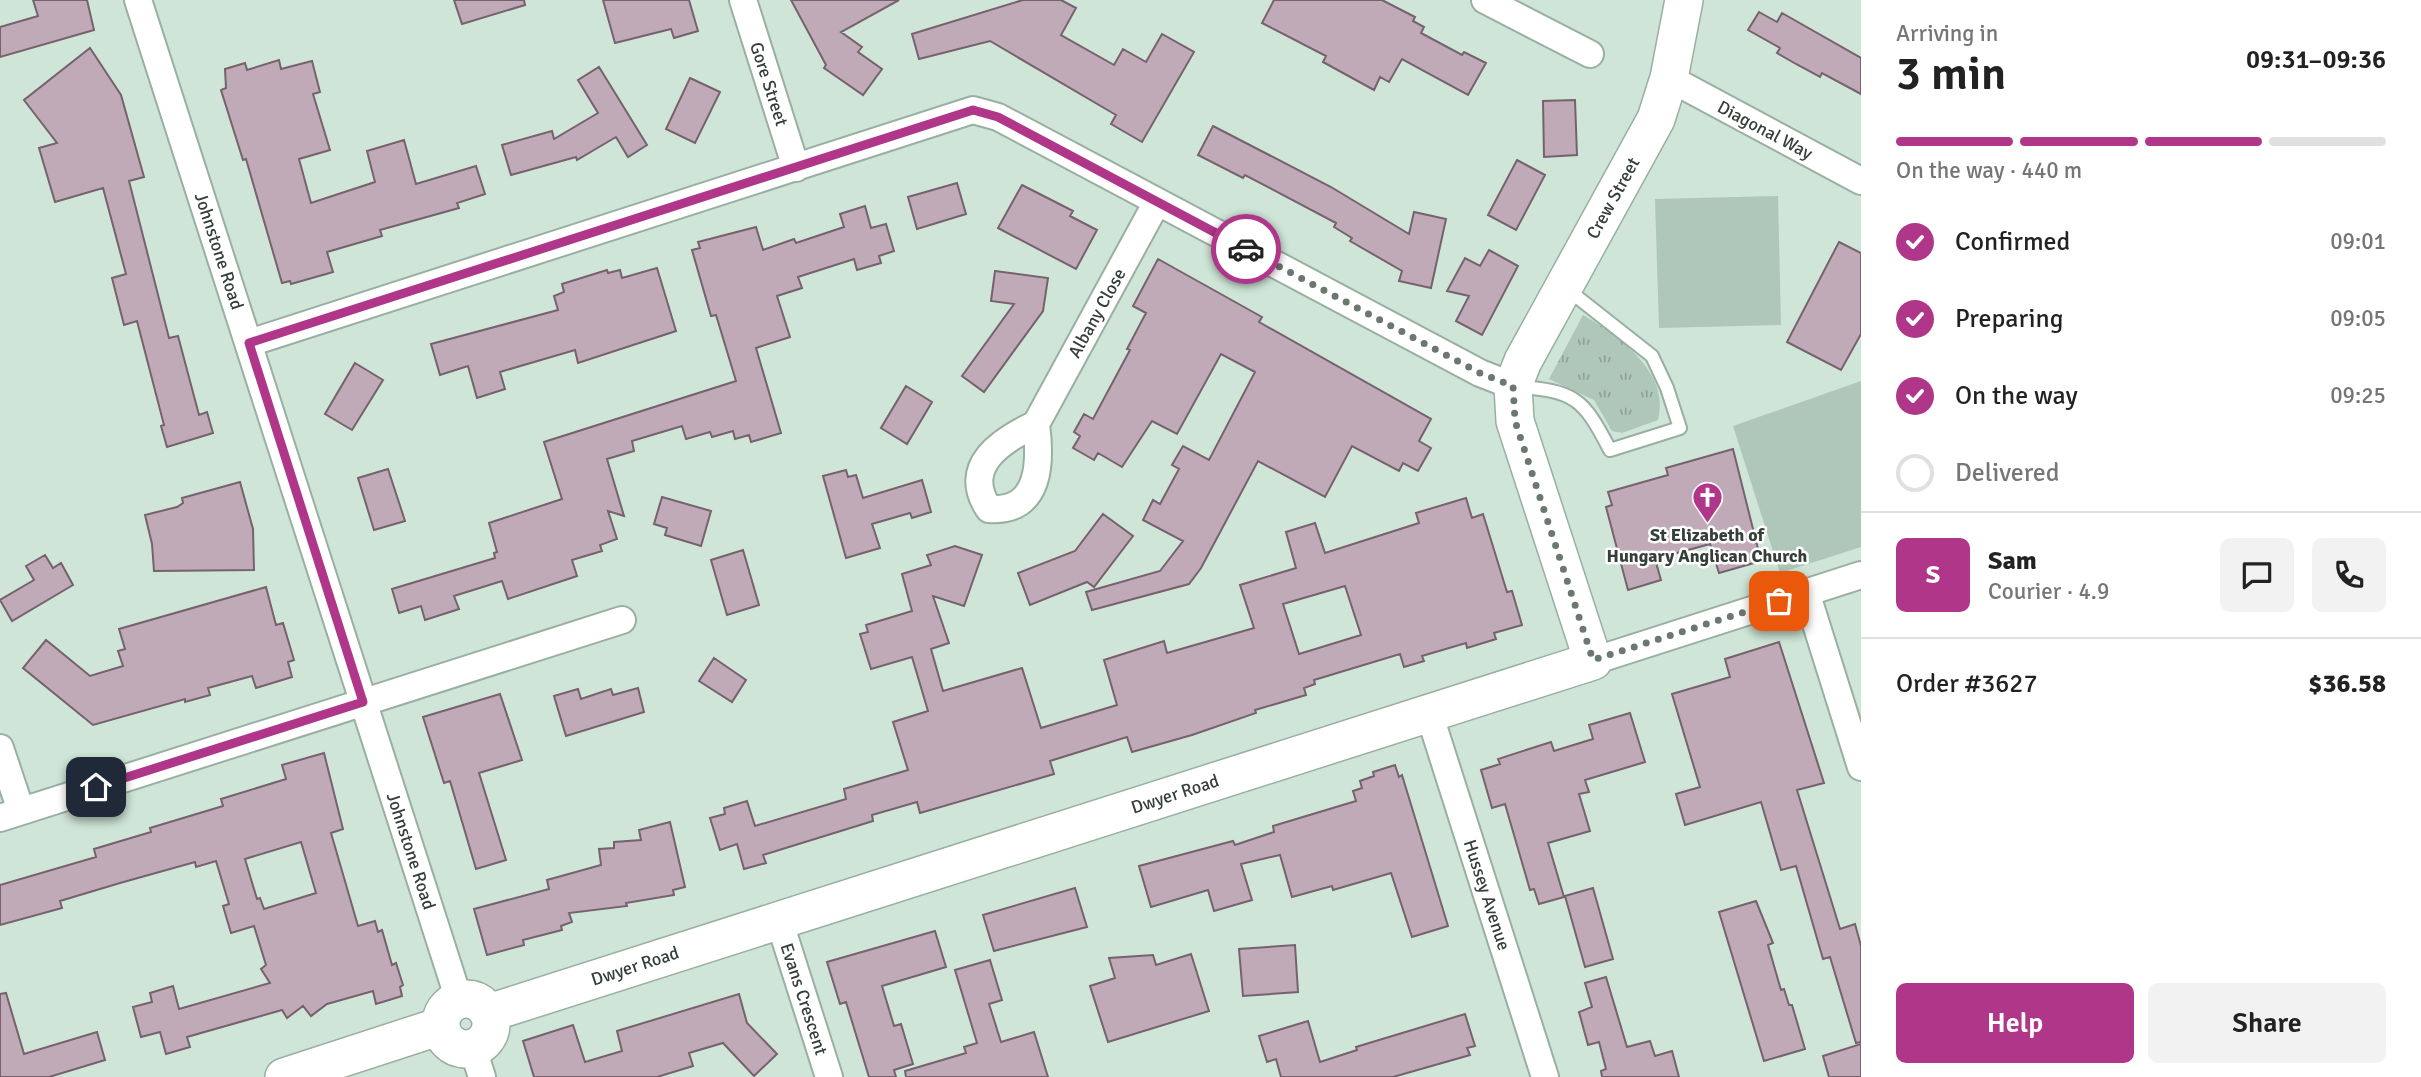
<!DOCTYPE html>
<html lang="en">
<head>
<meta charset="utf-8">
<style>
  :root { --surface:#fff; --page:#f2f2f2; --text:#222; --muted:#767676; --line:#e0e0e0; --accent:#b03689 }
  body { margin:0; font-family:Signika,sans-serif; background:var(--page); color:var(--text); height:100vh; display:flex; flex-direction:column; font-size:26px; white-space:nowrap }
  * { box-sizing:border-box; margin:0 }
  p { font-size:23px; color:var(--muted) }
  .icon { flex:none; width:38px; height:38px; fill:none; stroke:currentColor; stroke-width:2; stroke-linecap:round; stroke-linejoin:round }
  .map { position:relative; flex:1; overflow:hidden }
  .panel { display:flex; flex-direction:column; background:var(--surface); width:560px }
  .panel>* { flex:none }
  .pin { position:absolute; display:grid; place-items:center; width:60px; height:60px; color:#fff; margin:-30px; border-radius:14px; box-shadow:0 4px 10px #0006 }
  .courier { position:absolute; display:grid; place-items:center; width:70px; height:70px; margin:-35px; border:5px solid #b03689; border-radius:50%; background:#fff; color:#222; box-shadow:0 2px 9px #0007 }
  .summary em { font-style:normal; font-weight:600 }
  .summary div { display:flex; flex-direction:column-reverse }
  .summary { display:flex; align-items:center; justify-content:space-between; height:119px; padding:0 35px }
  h1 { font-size:46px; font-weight:600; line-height:52px }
  .bar { display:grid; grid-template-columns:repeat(4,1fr); gap:10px 7px; align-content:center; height:84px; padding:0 35px }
  .bar i { height:9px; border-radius:5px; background:var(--line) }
  .bar .on { background:var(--accent) }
  .bar p { grid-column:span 4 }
  .line { display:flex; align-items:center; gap:18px; padding:0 35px; border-top:2px solid var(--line) }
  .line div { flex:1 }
  .round { display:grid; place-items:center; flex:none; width:74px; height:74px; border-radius:10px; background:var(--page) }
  ol { padding:0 35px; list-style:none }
  li { display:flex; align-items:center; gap:21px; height:77px }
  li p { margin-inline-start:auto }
  li .icon { padding:7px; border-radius:50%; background:var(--accent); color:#fff; stroke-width:4 }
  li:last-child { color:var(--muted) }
  li i { width:38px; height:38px; border:4px solid var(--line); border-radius:50% }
  .action { display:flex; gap:14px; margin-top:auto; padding:14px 35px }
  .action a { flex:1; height:80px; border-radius:10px; background:var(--accent); color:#fff; font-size:28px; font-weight:600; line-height:80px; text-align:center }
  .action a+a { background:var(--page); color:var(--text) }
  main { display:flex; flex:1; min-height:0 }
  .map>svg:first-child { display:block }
</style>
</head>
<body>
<main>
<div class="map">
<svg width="1861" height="1077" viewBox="0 0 1861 1077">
  <defs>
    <pattern id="grass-tufts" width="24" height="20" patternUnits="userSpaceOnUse" patternTransform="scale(1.75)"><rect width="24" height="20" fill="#aec7b8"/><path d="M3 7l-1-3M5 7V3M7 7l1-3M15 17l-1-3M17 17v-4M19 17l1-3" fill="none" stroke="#8ea397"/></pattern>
  </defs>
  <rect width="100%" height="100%" fill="#cee5d7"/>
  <!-- grass -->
  <path fill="url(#grass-tufts)" d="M1583,315C1618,335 1671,373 1658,420L1622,433L1612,431L1594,400L1549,379Z"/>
  <!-- park -->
  <path fill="#aec7b8" d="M1778,196L1781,325L1659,328L1655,199Z
    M1861,381V547L1780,573L1733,426Z"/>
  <!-- building -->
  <path fill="#c1aab7" stroke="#76626d" stroke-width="2" fill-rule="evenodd" d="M33,0H87L94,30L0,57V27L38,16Z
    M454,0H524L525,5L462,24Z
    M603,0H689L698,31L674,38L671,29L615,43Z
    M791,0H899L841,32L862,47L858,52L882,69L863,95L824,68L826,65Z
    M1023,0H1061L1076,8L1061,35L1114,65L1123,49L1146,62L1162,34L1194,52L1142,142L1111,124L1116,115L990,41L919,59L912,34Z
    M1274,0H1382L1415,17L1413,21L1424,27L1421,33L1462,55L1464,52L1486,63L1468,95L1402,59L1389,82L1380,77L1374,90L1323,62L1326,56L1262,23Z
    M1759,12L1777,22L1782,13L1861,58V94L1822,73L1820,77L1796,64L1777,53L1780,48L1748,30Z
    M90,48L121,95L144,177L129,181L169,338L178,336L199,415L207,412L213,433L167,447L161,426L164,425L137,321L124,325L112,278L126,274L103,188L55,202L39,148L57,143L24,100Z
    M279,60L281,69L312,61L320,92L313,94L330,150L299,159L311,203L375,182L367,151L404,140L416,184L476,166L485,194L457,203L459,208L380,230L382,236L327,252L333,272L291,284L290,281L282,283L246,159L243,160L221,90L226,88L225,69L245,63L247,70Z
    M599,67L647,145L628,157L616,137L577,160L576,157L511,175L502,145L552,131L554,139L598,113L578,80Z
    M690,78L720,92L695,143L666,129Z
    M1575,100L1577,155L1544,157L1543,101Z
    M1213,126L1331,187L1409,234L1414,212L1446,219L1431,288L1399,281L1402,271L1350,241L1352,238L1334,227L1336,223L1245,175L1243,178L1198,155Z
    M1517,160L1545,175L1516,230L1488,215Z
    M957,183L966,214L917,229L908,197Z
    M1022,185L1073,211L1070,216L1097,230L1076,269L998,228Z
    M865,206L871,228L886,224L894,251L879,256L881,263L857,270L854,259L798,277L802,288L777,296L790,337L756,348L781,433L751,442L749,435L735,439L733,431L712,437L710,432L686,439L682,426L632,441L634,451L607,459L624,516L608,511L617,539L600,545L602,551L572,560L577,576L508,599L502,581L454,596L459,609L425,620L421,606L399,613L392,589L495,558L494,553L497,552L489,523L562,499L544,442L736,381L716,315L711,316L692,250L700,248L698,242L756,227L763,250L794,239L796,243L844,227L840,214Z
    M1839,242L1861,253V334L1841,370L1787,342Z
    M1489,250L1518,266L1482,335L1456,321L1469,296L1447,291L1465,258L1480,266Z
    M1158,259L1262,317L1259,322L1431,419L1419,441L1431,448L1418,471L1403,463L1399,471L1352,446L1325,497L1258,461L1201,568L1189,584L1092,610L1086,592L1160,571L1183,541L1143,520L1153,500L1160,504L1179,469L1172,465L1183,446L1209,460L1255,372L1221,354L1177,434L1152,421L1122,467L1098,453L1094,460L1073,448L1080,436L1074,432L1084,414L1093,419L1130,350L1127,349L1146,313L1133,306Z
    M657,268L676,331L578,363L575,350L500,372L505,389L477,398L468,366L440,375L431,344L558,310L554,296L564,292L562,284L607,270L608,273L620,270L622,278Z
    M995,271L1048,278L1043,311L984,392L962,376L1014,304L991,301Z
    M355,363L383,380L352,430L325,414Z
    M906,386L932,402L907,444L881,428Z
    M1733,449L1761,561L1719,573L1710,544L1655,559L1661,580L1628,590L1606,507L1612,505L1608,492L1668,475L1666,468Z
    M388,469L405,521L374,530L358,478Z
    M846,470L848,477L856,475L863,498L922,480L931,512L912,518L910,513L872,524L880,548L846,558L823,476Z
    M240,482L253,529L254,570L154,571L152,544L145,515L177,507L183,503L182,498Z
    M662,497L711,511L701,546L665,535L667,528L654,524Z
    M1466,498L1472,518L1483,514L1507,592L1512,591L1522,625L1494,633L1496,639L1467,648L1466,643L1422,656L1424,661L1404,667L1400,654L1314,680L1315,684L1304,688L1306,695L1255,710L1256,713L1192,735L1132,752L1127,737L1050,761L1054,774L1037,779L920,813L917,802L872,815L873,821L763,855L766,863L744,869L737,844L720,850L710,818L725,814L724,808L747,801L755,826L846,799L844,789L908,770L893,722L928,711L912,657L871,669L860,634L868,632L866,625L912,611L902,574L931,565L927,555L955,546L982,555L964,606L933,596L949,643L931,649L943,691L1022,668L1041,728L1117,705L1104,660L1164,641L1167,653L1254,628L1240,585L1296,568L1286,532L1315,523L1325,553L1419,523L1416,513ZM1345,586L1361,635L1299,654L1283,604Z
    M1103,514L1133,536L1094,587L1087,582L1030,605L1018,573L1075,551Z
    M743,550L759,605L727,615L711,560Z
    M45,555L53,568L61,563L73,585L12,621L0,600L34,580L26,566Z
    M266,587L276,625L283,623L294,660L288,662L292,677L256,688L252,676L208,688L210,695L185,702V699L93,725L23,668L46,640L90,676L123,666L118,651L125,649L119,629Z
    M1779,642L1824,783L1797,790L1840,929L1855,924L1861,946V1042L1856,1043L1830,957L1823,959L1796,866L1781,870L1761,802L1685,825L1676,794L1700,787L1672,694L1730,677L1725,659Z
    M714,658L746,680L732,702L699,681Z
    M638,688L644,712L566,736L554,696L578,689L581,699L611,689L613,695Z
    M500,694L522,760L479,773L506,860L476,869L450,781L444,783L423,717Z
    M1630,713L1645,762L1585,780L1589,792L1579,794L1590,831L1548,843L1564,897L1539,904L1534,889L1530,890L1505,804L1492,808L1481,770L1500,764L1498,759L1551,742L1554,751L1593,739L1589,725Z
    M324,753L343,829L331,833L358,926L375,921L378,932L382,930L392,965L396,963L403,985L400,987L402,996L376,1004L373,991L327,1004L311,1016L303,1006L287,1018L282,1010L187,1037L190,1047L166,1054L160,1032L141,1037L133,1007L152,1002L150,993L173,986L179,1009L270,983L261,969L266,965L254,926L231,933L223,906L229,904L216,861L196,867L195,862L120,883L60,901L62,908L0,925V885L96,857L94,849L151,832L150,828L223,806L221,799L286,779L282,765ZM301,842L316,893L264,909L260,898L257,899L245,859Z
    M1395,765L1399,777L1402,775L1448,926L1412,937L1391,873L1333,890L1332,886L1292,897L1280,855L1241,864L1252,900L1214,911L1208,890L1151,907L1139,866L1233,841L1235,845L1274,832L1273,826L1356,801L1353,791L1362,788L1360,781L1374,776L1373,772Z
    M670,822L685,887L673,890L674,895L626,903L627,906L569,913L572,922L561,926L562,930L523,940L524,945L487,955L474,909L549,889L547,880L601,865L599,849L614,848V842L641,840L639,830Z
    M1075,888L1087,927L994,951L983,915Z
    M1593,888L1613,959L1585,967L1565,896Z
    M1756,901L1773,943L1768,945L1781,990L1784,989L1789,1005H1792L1805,1049L1764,1061L1719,912Z
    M935,931L946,967L882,986L894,1026L901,1024L913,1064L894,1070L896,1077H869L846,1002L840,1004L827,962Z
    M1295,945L1298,992L1243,996L1239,949Z
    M1191,954L1209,1011L1108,1042L1090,986L1115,978L1109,958L1153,955L1156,965Z
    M990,960L1002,1000L989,1004L1001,1042L1034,1032L1048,1077H906L905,1071L966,1053L964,1047L977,1043L955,970Z
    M1606,977L1627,1047L1650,1041L1655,1056L1672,1051L1679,1077H1602L1601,1071L1606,1069L1599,1042L1588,1045L1579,1012L1592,1007L1585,983Z
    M6,993L24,1054L97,1032L105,1060L49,1077H0V994Z
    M739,994L747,1023L777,1054L754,1076L723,1043L689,1053L693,1066L657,1077H534L523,1041L573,1025L585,1062L622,1051L617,1031Z
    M1465,1014L1475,1046L1467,1048L1470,1055L1393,1077H1281L1276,1059L1267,1062L1259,1036L1308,1021L1320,1062L1357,1050L1356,1047Z
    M1861,1044V1077H1829L1823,1056Z"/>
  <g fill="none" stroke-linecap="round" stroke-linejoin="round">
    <defs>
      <path id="lane" d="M1515,386C1575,392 1582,396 1610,450L1680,428L1667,388L1652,356L1567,289"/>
      <path id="street" d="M138,0L459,1000
        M743,0L796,168
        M1485,0L1590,54
        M1669,78L1861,181
        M249,343L973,110L998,117L1480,373L1513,386
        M1036,424L1157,202
        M1036,424C1041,461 1041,513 989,509C960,466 1002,440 1036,424Z
        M1806,592L1861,767
        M1593,661L1861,575
        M1429,713L1545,1077
        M0,748L21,811
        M0,818L622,620
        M779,920L829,1077
        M473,1049L482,1077"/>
      <path id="secondary" d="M441 1024a25 25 0 1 1 50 0a25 25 0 1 1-50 0Z
        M489,1013L1593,661L1515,421L1513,386L1523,361L1656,119L1669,78L1684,0
        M284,1077L441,1026"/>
    </defs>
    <!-- lane casing -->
    <use href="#lane" stroke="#99afa2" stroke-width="16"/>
    <!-- street casing -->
    <use href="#street" stroke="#99afa2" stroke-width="30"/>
    <!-- secondary casing -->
    <use href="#secondary" stroke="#99afa2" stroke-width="40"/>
    <!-- lane -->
    <use href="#lane" stroke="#fff" stroke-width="12"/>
    <!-- street -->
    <use href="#street" stroke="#fff" stroke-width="26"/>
    <!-- secondary -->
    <use href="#secondary" stroke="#fff" stroke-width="37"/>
  </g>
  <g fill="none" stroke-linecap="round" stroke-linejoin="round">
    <!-- done -->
    <path stroke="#6b7870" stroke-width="7" stroke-dasharray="0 12.6" d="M1246,249L1480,373L1513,386L1515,421L1593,660L1779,601"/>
    <!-- route -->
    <path stroke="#b03689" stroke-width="9" d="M96,787L363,702L249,343L973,110L998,117L1246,249"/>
  </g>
  <!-- icons -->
  <defs>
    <symbol id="church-pin" viewBox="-11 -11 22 30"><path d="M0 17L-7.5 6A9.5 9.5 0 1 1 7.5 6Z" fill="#b03689" stroke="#fff"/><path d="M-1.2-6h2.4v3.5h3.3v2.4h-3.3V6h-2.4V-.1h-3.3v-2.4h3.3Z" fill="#fff"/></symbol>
  </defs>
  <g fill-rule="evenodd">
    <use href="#church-pin" x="1690" y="480" width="35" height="47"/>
  </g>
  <g text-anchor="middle" stroke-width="5" stroke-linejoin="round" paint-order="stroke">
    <!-- street labels -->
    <g font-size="18" fill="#353e38" stroke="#fff">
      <text transform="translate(769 84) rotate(72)" y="6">Gore Street</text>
      <text transform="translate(1765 130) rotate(28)" y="6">Diagonal Way</text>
      <text transform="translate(1613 198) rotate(-61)" y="6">Crew Street</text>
      <text transform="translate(219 251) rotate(72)" y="6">Johnstone Road</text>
      <text transform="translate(1097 313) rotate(-61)" y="6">Albany Close</text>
      <text transform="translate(1175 794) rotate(-18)" y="6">Dwyer Road</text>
      <text transform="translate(411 851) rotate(72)" y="6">Johnstone Road</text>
      <text transform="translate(1487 895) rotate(72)" y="6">Hussey Avenue</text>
      <text transform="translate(635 966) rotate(-18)" y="6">Dwyer Road</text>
      <text transform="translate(804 999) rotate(72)" y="6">Evans Crescent</text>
    </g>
    <!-- poi labels -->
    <g font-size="18" font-weight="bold" fill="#353e38" stroke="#fff">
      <text x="1707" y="541">St Elizabeth of<tspan x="1707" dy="21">Hungary Anglican Church</tspan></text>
    </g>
  </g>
</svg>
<div class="pin" style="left:1779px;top:601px;background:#ea580c"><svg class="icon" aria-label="bag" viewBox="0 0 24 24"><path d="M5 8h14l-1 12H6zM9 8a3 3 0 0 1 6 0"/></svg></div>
<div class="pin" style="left:96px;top:787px;background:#1f2937"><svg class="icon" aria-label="home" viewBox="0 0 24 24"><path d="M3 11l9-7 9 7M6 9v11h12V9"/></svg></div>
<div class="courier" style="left:1246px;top:249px"><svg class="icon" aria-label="car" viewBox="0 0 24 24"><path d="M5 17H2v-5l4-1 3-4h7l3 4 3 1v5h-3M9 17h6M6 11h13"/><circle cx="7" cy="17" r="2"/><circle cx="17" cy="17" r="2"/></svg></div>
</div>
<section class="panel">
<div class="summary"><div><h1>3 min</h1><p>Arriving in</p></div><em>09:31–09:36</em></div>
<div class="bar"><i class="on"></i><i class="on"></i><i class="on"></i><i></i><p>On the way · 440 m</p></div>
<ol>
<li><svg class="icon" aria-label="check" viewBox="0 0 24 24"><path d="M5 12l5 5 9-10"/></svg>Confirmed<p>09:01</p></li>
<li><svg class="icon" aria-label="check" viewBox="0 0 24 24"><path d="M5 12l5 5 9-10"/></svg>Preparing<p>09:05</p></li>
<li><svg class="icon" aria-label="check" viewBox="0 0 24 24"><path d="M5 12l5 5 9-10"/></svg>On the way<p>09:25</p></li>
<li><i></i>Delivered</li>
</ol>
<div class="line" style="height:126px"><b class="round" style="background:var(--accent);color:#fff">S</b><div><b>Sam</b><p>Courier · 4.9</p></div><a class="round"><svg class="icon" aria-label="chat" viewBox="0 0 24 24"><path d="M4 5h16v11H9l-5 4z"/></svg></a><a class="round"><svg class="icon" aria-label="phone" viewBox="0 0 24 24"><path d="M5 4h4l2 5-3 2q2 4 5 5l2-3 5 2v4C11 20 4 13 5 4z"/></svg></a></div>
<div class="line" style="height:91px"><div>Order #3627</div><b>$36.58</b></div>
<div class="action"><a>Help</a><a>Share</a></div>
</section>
</main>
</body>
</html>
